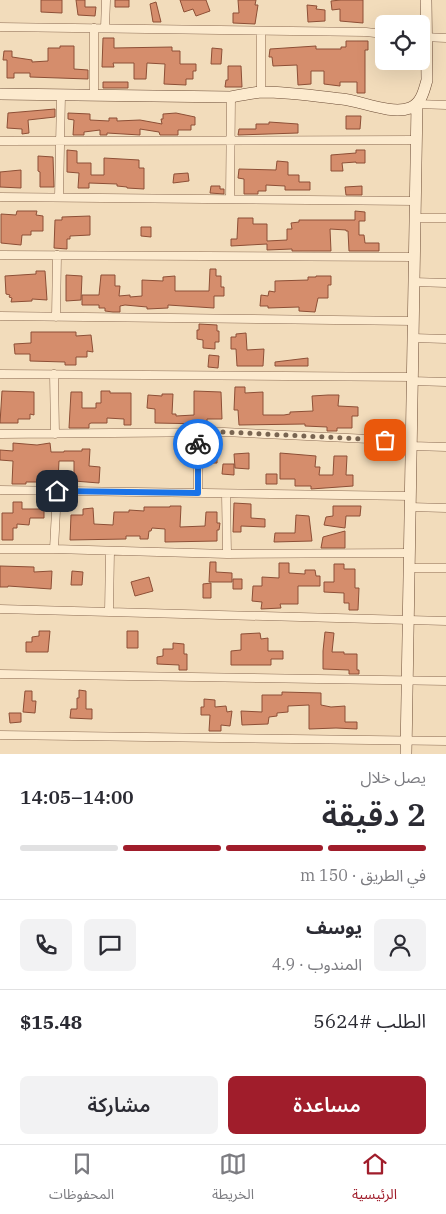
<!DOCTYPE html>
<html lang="ar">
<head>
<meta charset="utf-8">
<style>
  :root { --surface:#fff; --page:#f2f2f3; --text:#2b2b33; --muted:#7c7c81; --line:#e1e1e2; --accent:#a01d2b }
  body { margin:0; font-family:"IBM Plex Serif","Noto Sans Arabic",serif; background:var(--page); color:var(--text); direction:rtl; height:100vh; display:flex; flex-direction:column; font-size:19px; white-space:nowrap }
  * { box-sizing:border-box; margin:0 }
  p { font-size:16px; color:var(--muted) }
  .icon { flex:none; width:28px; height:28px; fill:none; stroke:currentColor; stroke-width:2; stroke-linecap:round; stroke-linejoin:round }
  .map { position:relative; height:754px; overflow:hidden; direction:ltr }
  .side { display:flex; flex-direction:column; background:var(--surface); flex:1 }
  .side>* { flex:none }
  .buttons { position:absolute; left:375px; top:15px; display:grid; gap:10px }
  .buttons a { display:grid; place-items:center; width:55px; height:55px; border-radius:8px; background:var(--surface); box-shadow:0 5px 20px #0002; font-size:25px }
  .pin { position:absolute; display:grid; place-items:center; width:42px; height:42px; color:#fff; margin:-21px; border-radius:10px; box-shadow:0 2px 8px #0006 }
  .courier { position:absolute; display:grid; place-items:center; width:50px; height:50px; margin:-25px; border:4px solid #1a73e8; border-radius:50%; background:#fff; color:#222; box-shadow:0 1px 6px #0007 }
  .head em { font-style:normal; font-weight:600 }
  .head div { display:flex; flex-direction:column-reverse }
  .head { display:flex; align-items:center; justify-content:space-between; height:85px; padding:0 20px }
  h1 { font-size:32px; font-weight:600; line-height:38px }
  .bar { display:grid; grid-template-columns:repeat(4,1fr); gap:8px 5px; align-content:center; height:60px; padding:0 20px }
  .bar i { height:6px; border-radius:4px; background:var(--line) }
  .bar .selected { background:var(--accent) }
  .bar p { grid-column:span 4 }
  .line { display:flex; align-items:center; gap:12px; padding:0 20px; border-top:1px solid var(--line) }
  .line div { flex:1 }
  .round { display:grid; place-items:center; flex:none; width:52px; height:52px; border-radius:8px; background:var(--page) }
  .primary-button { display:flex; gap:10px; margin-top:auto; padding:10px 20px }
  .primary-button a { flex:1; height:58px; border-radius:8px; background:var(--accent); color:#fff; font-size:20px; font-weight:600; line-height:58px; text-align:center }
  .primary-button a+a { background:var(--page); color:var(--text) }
  .menu { display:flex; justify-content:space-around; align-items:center; height:70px; border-top:1px solid var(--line); background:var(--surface); font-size:14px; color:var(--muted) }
  .menu a { display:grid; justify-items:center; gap:2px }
  .menu .selected { color:var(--accent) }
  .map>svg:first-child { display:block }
</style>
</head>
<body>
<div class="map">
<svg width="446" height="754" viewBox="0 0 446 754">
  <rect width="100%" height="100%" fill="#f2dcbb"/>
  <!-- building -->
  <path fill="#d58d6c" stroke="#8d4f36" d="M41,0H62V13L41,12Z
    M76,0H85V7H96L95,16L78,15Z
    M115,0H129V7H115Z
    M180,0H206L210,11L196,16L193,9L184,12Z
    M238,0H256L255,5H258L255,24L233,23V13H239Z
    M341,0H363V23L340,21V9L332,10L331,1Z
    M156,2L161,22H153L150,4Z
    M307,5L317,6L316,9L325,10V21L308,22Z
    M103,38H114V48L172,47V51H180V64H196V71H193V79H186V85L164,84L165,64L147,63L146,79H134V63H113L114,67H102Z
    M346,41H368V50H365V93H357V82H340V86L324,84V71H311V84L298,85L297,65L273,66L272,57H269L270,49L316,46V49H341V47H346Z
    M60,46H74V69L88,70V79L30,77V73H14V78H7V60H3L4,51H12V57L32,60V62L48,61V48H60Z
    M212,48L222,49L221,64H211Z
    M228,66H241L242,87H225L226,80H228Z
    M103,82H128V88H103Z
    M55,109V117L28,120L29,133L22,134V129L7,128L8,113Z
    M68,113L90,114V120L109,121V118H117V121L140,120L162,124L161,119H163V114L176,113L195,117V125H191V130H178V135H160L159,132L140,129V135L107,133V135H100V130L84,132V135H73L74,120L68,119Z
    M346,116H361L360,129H346Z
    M269,122L298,124V133L238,135L239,129H256V124H269Z
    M67,150L77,151V163H91V175H104V158L139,160V168H144V189L127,188V187L117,186V184L89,183V188H78L79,173L67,172Z
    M356,150H365V163H356V162L342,163L343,171H331V155L356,153Z
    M38,156L53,157L54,187H40V172L38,171Z
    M277,161L288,162V175H299V182H310V190H285V186L266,185V191H258V194H244V179L238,178L239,169L276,170Z
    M21,170V188L0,187V172Z
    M188,173L189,181L173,183L174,174Z
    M211,186H220V189H224V194L210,193Z
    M362,186V195H346L345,187Z
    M17,211H37L36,215L43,216V231H31V235H22L21,245L1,243V214L16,215Z
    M355,211L365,212V221H359V235H364L365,243H379V251H349L348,231H346V230L330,229L331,251H292V249L267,250V244L231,246V239H237L238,218H253V224H267V241L287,240V229H292L291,223L299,222V220H355Z
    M90,216V235L70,236V239H67V249L54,248L55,220H62V217Z
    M141,227H151V237L141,236Z
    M210,269H216V276H221V287H224V296H214V308L168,305V308L147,309V307L125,305L120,306V312H113L105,311V308H99V305H82V295H99L101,275H115V286H120L119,296L130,295V297L142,296V280L163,281V277L175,276V291H209Z
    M36,271H45L47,300L32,299V301L11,302L12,298L9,297L10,295L6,294L5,276L36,274Z
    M66,275L82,276L81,300L66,301Z
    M316,276H331V285H328V298H318L315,312L299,311V307L268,308V306H260L261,295L268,296L269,291L275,292V281L308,280V277H316Z
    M199,324L217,325V331H219V342H215V349L203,348V340L197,339V330H199Z
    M31,332H76V336L91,335L93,352L87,351V357H76V365H65V362L30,361V354H15L14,344L31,343Z
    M246,333L247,350L264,349L263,366H237L236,349H231V337H236V334Z
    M209,355L219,356L218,368L208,367Z
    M308,358V366H275V362Z
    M235,387H245V393L263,392V415H284L290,414V412L313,411L312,396L328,395H339L338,406L358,407V416H352V428H337V431H327V427L305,426V424L239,425L238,410H234Z
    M2,391L34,392V415L30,414V419H18V423H0Z
    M101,391H110V393H131V425H124V419L107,418V423H91L89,424V428H69L71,392H82V408H96V403H101Z
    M194,391L221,392L222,419H207V424L155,423V409L147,408L148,395L162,396V394H173L172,414H176V416L194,415Z
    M13,443L37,445L50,443L51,452H64V451H82V449H90L89,466L100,467L99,483L74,481V461H59L58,481H37V482H26V484H12L13,461L0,460V450L13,451Z
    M204,446H214L213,453H217V463H204Z
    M249,453V469L235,468L234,454Z
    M280,453L316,456L315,467H320L319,475H333L334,456H347L346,475H353V486L311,489V486H295V479H280Z
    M223,464H234V475L222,474Z
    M266,474H277V484H266Z
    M13,502H22V509H44V518H30L29,525L17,524V528H13V540H2V513H13Z
    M234,503L251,504V518L265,519V527L241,526V532H233Z
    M170,506H181L180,527L205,526L206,512H217V523H220L219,530H217V541L165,542V529L152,528L151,531H149L148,539H140V536H126V539L70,540L71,515H83V509L93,508L94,524L113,525L114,512H129V510L144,511V507H170Z
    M333,506H361L360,516H346L345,528L324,525L326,517L333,516Z
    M296,515L309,516L312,541L274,542L275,533H295Z
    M345,531V548H321L323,537Z
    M210,562H216V572L232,573V582H209Z
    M279,563H289V573L305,574V570H315L316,576H320V586H298V604H280L281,608L261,609L262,602L252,601L253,586H262V577L279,578Z
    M334,564H344V569H355V588H359L358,610H349V603H344V593L324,592V582H334Z
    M0,566L34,567V572L52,571L51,589L8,586V587H0Z
    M72,571L83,572L82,585H71Z
    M149,577L153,591L135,596L131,582Z
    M233,579H242V589H233Z
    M211,583V598H203V584Z
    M39,631H50L48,652H26V642H32V637L39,636Z
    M127,631H138V648H127Z
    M325,632L334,633L332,652H344V654H357V670H359V674H349V670L323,669V651Z
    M260,633L261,639L268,638V651H283V659H271V665H231V651L241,650V634Z
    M173,643L184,644V654H187V670H179V665L157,664V657L163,656V649H173Z
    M79,690L86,691V709H92V719L70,718L71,709H77V698H79Z
    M25,691H32V701H36L35,713L23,712Z
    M282,692L321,693V705L331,707L345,706V722H357V729L336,728L309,729V705L288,706V712L277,713V716L269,717L268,724L242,725L241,711L262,712V695H282Z
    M204,699L215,700V707L226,706L227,712L232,711L230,726L221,725V731H209L210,715H201V707H204Z
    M9,713H21V722L10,723Z"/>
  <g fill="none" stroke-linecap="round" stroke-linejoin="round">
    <defs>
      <path id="street" d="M0,27L366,32L384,34
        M94,28V96
        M105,28L106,0
        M423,37L446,38
        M261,92V31
        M417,104L446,105
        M0,141L416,140
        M0,197L415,201
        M59,197L61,95
        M230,199L231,97
        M415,218H446
        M0,255L414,257
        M414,282L446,283
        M0,316L413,321
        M56,317L57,255
        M413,338L446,339
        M0,374L412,377
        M54,374L55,434
        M412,381L446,382
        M0,434L224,432L369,439L399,442L412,446L446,447
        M0,490L411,496
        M198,493V433
        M226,494L227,554
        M410,507L446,508
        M0,549H54L227,554L410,553
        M54,549L57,491
        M409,568H446
        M0,609L446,621
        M109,612L110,551
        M0,674L446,681
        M0,735L446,741"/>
      <path id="secondary" d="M0,94L231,97C241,95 251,93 261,92C288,92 316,96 342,99C361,101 391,115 410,108C421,104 424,91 427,80L426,0
        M406,754L417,104"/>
    </defs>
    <!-- street casing -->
    <use href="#street" stroke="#8b6b53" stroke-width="9"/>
    <!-- secondary casing -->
    <use href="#secondary" stroke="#6c4c36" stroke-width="12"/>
    <!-- street -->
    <use href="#street" stroke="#fceace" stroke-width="8"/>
    <!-- secondary -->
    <use href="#secondary" stroke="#fceace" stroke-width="11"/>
  </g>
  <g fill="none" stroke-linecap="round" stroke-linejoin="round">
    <!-- done -->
    <path stroke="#796552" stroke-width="5" stroke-dasharray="0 9" d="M198,444V433L224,432L385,440"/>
    <!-- route -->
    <path stroke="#1a73e8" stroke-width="6" d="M57,491L198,493V444"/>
  </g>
</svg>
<div class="buttons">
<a><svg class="icon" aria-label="locate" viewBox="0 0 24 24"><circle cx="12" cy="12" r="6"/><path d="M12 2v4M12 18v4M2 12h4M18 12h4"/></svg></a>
</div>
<div class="pin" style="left:385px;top:440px;background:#ea580c"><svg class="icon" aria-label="bag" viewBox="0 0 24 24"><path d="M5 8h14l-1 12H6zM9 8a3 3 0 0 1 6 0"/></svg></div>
<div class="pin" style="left:57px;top:491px;background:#1f2937"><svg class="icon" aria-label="home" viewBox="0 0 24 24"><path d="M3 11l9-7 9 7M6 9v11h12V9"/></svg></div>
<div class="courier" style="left:198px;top:444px"><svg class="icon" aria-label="bike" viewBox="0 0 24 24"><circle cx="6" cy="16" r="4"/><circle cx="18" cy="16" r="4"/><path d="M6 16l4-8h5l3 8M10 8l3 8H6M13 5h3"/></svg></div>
</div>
<section class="side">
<div class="head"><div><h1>2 دقيقة</h1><p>يصل خلال</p></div><em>14:00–14:05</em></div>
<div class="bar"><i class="selected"></i><i class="selected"></i><i class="selected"></i><i></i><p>في الطريق · 150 m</p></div>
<div class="line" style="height:90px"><a class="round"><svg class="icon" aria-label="person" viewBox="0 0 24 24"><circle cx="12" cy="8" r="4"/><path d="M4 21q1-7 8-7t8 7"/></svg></a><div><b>يوسف</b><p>المندوب · 4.9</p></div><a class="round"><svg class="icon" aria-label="chat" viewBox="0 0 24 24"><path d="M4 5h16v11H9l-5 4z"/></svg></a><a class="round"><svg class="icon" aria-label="phone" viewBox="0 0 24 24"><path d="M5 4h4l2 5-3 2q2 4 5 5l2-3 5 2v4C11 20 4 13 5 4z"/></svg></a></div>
<div class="line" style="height:65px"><div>الطلب #5624</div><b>$15.48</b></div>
<div class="primary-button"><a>مساعدة</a><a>مشاركة</a></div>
</section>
<nav class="menu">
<a class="selected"><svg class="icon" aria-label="home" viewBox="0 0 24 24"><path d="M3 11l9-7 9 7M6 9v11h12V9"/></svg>الرئيسية</a>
<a><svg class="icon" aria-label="map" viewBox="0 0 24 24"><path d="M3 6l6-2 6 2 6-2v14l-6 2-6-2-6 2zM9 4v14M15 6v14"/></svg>الخريطة</a>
<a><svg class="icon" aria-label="saved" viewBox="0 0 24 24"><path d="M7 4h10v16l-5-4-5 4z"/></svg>المحفوظات</a>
</nav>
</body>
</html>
